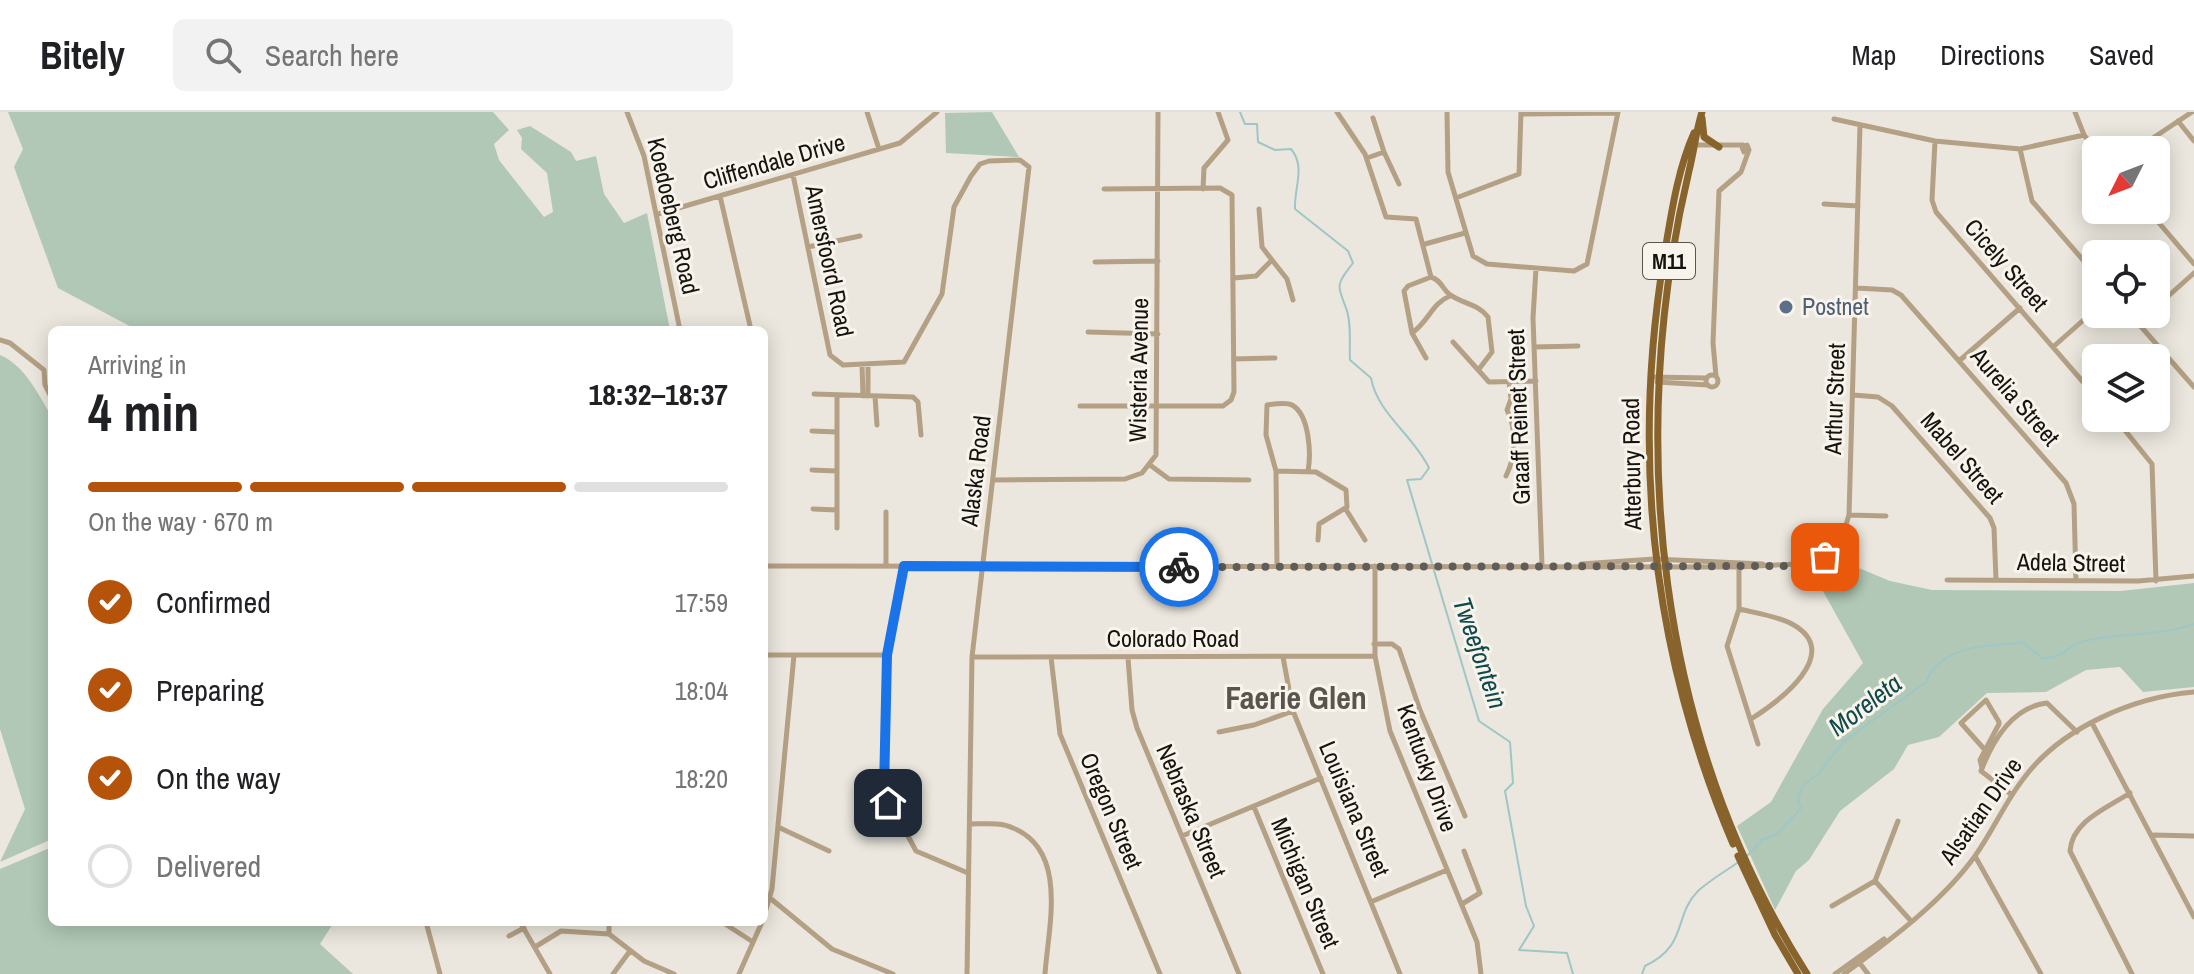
<!DOCTYPE html>
<html lang="en">
<head>
<meta charset="utf-8">
<style>
  :root { --surface:#fff; --page:#f2f2f2; --text:#202124; --muted:#757577; --line:#e0e0e0; --accent:#b45309 }
  body { margin:0; font-family:"Archivo Narrow",sans-serif; background:var(--page); color:var(--text); height:100vh; display:flex; flex-direction:column; font-size:30px; white-space:nowrap }
  * { box-sizing:border-box; margin:0 }
  p { font-size:26px; color:var(--muted) }
  .icon { flex:none; width:44px; height:44px; fill:none; stroke:currentColor; stroke-width:2; stroke-linecap:round; stroke-linejoin:round }
  .map { position:relative; flex:1; overflow:hidden }
  .drawer { position:absolute; left:48px; top:214px; width:720px; height:600px; display:flex; flex-direction:column; background:var(--surface); border-radius:12px; box-shadow:0 4px 20px #0003 }
  .drawer>* { flex:none }
  .needle { width:52px; rotate:228deg }
  .fabs { position:absolute; left:2082px; top:24px; display:grid; gap:16px }
  .fabs a { display:grid; place-items:center; width:88px; height:88px; border-radius:12px; background:var(--surface); box-shadow:0 4px 20px #0003; font-size:40px }
  .pin { position:absolute; display:grid; place-items:center; width:68px; height:68px; color:#fff; margin:-34px; border-radius:16px; box-shadow:0 4px 12px #0006 }
  .courier { position:absolute; display:grid; place-items:center; width:80px; height:80px; margin:-40px; border:6px solid #1a73e8; border-radius:50%; background:#fff; color:#222; box-shadow:0 2px 10px #0007 }
  .headline em { font-style:normal; font-weight:800 }
  .headline div { display:flex; flex-direction:column-reverse }
  .headline { display:flex; align-items:center; justify-content:space-between; height:136px; padding:0 40px }
  h1 { font-size:52px; font-weight:800; line-height:60px }
  .bar { display:grid; grid-template-columns:repeat(4,1fr); gap:12px 8px; align-content:center; height:96px; padding:0 40px }
  .bar i { height:10px; border-radius:6px; background:var(--line) }
  .bar .selected { background:var(--accent) }
  .bar p { grid-column:span 4 }
  ol { padding:0 40px; list-style:none }
  li { display:flex; align-items:center; gap:24px; height:88px }
  li p { margin-inline-start:auto }
  li .icon { padding:8px; border-radius:50%; background:var(--accent); color:#fff; stroke-width:4 }
  li:last-child { color:var(--muted) }
  li i { width:44px; height:44px; border:4px solid var(--line); border-radius:50% }
  header { display:flex; align-items:center; gap:48px; box-sizing:border-box; height:112px; padding:0 40px; background:var(--surface); border-bottom:2px solid var(--line) }
  header strong { font-size:38px }
  nav { display:flex; gap:44px; margin-inline-start:auto; font-size:28px }
  .search { width:560px; height:72px; background:var(--page); display:flex; align-items:center; gap:20px; box-sizing:border-box; padding:0 28px; border-radius:12px; color:var(--muted); font-size:30px }
  .map>svg:first-child { display:block }
</style>
</head>
<body>
<header>
<strong>Bitely</strong>
<div class="search"><svg class="icon" aria-label="search" viewBox="0 0 24 24"><circle cx="10" cy="10" r="6"/><path d="M15 15l6 6"/></svg>Search here</div>
<nav><a>Map</a><a>Directions</a><a>Saved</a></nav>
</header>
<div class="map">
<svg width="2194" height="862" viewBox="0 0 2194 862">
  <rect width="100%" height="100%" fill="#ebe7de"/>
  <!-- green -->
  <path fill="#b1c8b6" d="M8,0H493L509,18L494,32L499,48L544,105L553,100L547,61L521,37L522,26L517,18L530,14L571,40L576,49L596,44L604,82L624,111L647,101L670,218H137L58,176L14,55L23,37Z
    M992,0L1019,45L946,41L945,1Z
    M0,243C25,253 39,284 52,305V727L0,750L25,697L0,617Z
    M1837,447L1890,469L1932,478L2121,479L2194,471V575L2143,580L2120,555L2086,558L2046,580L1987,581L1939,625L1908,633L1894,657L1840,699L1809,748L1796,759L1775,798L1737,714L1771,690L1823,597L1863,551L1814,463Z
    M52,735V810H334L320,832L353,862H0V757Z"/>
  <g fill="none" stroke-linecap="round" stroke-linejoin="round">
    <!-- stream -->
    <path stroke="#9fc6c7" stroke-width="2" d="M1240,0L1245,12H1257L1258,30L1275,38L1291,37C1306,55 1294,75 1295,97L1348,139L1353,151C1336,173 1337,172 1346,196C1352,211 1349,233 1350,248L1371,266C1377,301 1414,324 1429,356L1421,367L1407,368L1479,609L1510,630L1513,671L1505,679L1526,794L1534,814L1519,838L1567,841L1573,862
      M1748,743L1763,727L1776,723L1801,696L1798,687L1803,673L1819,661L1843,630L1926,570C1939,534 1990,532 2024,531L2042,546C2067,545 2063,536 2081,530C2118,520 2159,525 2194,512
      M1642,862L1645,854C1689,833 1673,804 1698,779C1710,768 1726,759 1740,749"/>
    <!-- minor -->
    <path stroke="#b4a084" stroke-width="5" d="M627,0L644,44L680,218
      M867,0L879,37
      M1337,0L1365,42L1386,105L1416,107L1431,165C1441,168 1442,176 1449,182C1462,192 1477,191 1488,205L1492,240L1479,257
      M1447,0L1448,60L1473,144L1487,152L1574,159L1587,152L1618,0
      M2075,0L2084,23L2096,38
      M1521,2L1618,1
      M1834,7L1935,29L2020,37L2084,23
      M2178,9L2194,29
      M1935,29L1932,88L1936,100L2096,285
      M1694,33H1743
      M1747,33L1749,38L1744,40L1742,35Z
      M2020,37L2032,89L2096,163
      M2135,38L2192,0
      M1384,40L1399,72
      M1367,46L1384,40L1373,6
      M793,63L830,243L843,253L904,250L942,182L954,95L971,64L980,52L989,49L1020,48L1029,55L972,545L967,862
      M1203,77L1204,56L1228,28L1218,0
      M720,84L751,218
      M1456,86L1519,62L1521,0
      M1824,92L1858,94
      M2148,98L2194,152
      M658,102L900,31L937,0
      M1425,132L1465,121
      M808,135L860,124
      M1272,148L1287,167L1293,188
      M1095,150L1158,149
      M1536,156L1533,206L1542,453
      M1234,166L1256,164L1272,148L1262,135L1259,97
      M1856,176L1892,178L1901,183L2066,371L2074,392L2076,469
      M2156,195L2194,161
      M2130,202L2194,275
      M2139,211L2148,202
      M1088,220L1158,222
      M1412,221C1429,209 1432,191 1450,184
      M0,228L10,231L44,258L45,273L52,287
      M1453,230L1489,270L1536,269
      M1534,235L1578,234
      M2053,235L2096,197
      M1426,246L1412,221L1404,179L1408,174L1431,165
      M1234,247L1275,246
      M1959,249L2020,196
      M862,253L863,284
      M1706 269a6 6 0 1 1 12 0a6 6 0 1 1-12 0Z
      M1716,264L1713,231L1719,79L1741,60L1749,38
      M1650,265L1707,266
      M1657,270L1708,273
      M814,282L913,285L918,290L921,323
      M1853,283L1878,285L1892,294L1990,406L1994,416L1996,468
      M868,284V253
      M875,284L877,313
      M1080,294H1223L1231,288L1234,280L1232,83L1220,76L1104,77
      M2115,306L2152,352L2156,469
      M812,319L837,320
      M1150,353L1169,367L1249,368
      M812,358L837,359
      M1276,359L1316,360L1346,378L1347,395L1319,412L1318,428
      M1506,364C1516,344 1517,318 1507,298L1511,287L1509,270
      M994,368L1125,367L1142,361L1156,343L1158,0
      M1345,396L1365,428
      M813,397L837,398
      M886,400V453
      M1849,403L1886,404
      M837,416V283
      M1581,452L1654,447L1763,452
      M1739,452V497L1727,534L1758,632
      M764,454L1739,455L1816,451L1844,419L1849,403L1860,13
      M904,454L887,543L885,681L916,739L968,761
      M1375,454V544L1390,619L1477,830L1481,862
      M1277,455L1276,359L1266,323L1267,293C1274,292 1286,290 1292,293C1310,303 1311,343 1308,359
      M1947,468L2138,469L2194,464
      M1739,497C1756,501 1777,504 1792,512C1845,541 1778,590 1751,607
      M1374,532H1392L1399,537L1420,598L1465,704
      M764,543H887
      M972,545L1375,544
      M1051,545L1060,622L1160,862
      M1283,545L1293,599L1400,862
      M1128,546L1132,598L1137,616L1239,862
      M2092,611L2194,805
      M1219,620L1254,613L1293,599
      M1982,656L1980,648L1999,612V610L1986,588L1961,611L1985,638
      M2130,681C2107,696 2072,709 2070,739L2132,862
      M2012,683L1981,659C1992,630 2012,595 2047,591L2077,620
      M1254,695L1323,862
      M970,712C984,712 1001,710 1013,716C1069,739 1048,816 1045,862
      M778,715L829,739
      M2154,723L2194,724
      M1182,724L1321,666
      M1975,744L2041,862
      M1875,769L1911,809
      M770,786L832,837L893,862
      M1373,789L1447,758
      M1462,792L1480,781L1464,739
      M1832,794L1875,769L1898,709
      M764,804L772,777L794,543
      M426,810L440,862
      M520,810L550,862
      M609,810V822L644,849L674,862
      M722,810L753,830
      M509,824L524,816
      M535,835L561,819L609,822
      M1859,850L1868,862
      M613,862L630,839
      M739,862L762,810
      M1835,862L1884,827
      M1844,862C1890,828 1942,790 1975,744C1993,719 2005,690 2024,666C2061,616 2133,585 2194,580"/>
    <!-- major -->
    <path stroke="#88642c" stroke-width="7" d="M1702,0C1696,19 1694,39 1689,59C1625,328 1657,626 1807,862
      M1702,6L1704,25L1719,35
      M1694,21C1677,59 1671,104 1664,145C1631,347 1653,543 1733,732
      M1738,744L1775,823L1798,862"/>
  </g>
  <g fill="none" stroke-linecap="round" stroke-linejoin="round">
    <!-- done -->
    <path stroke="#605d58" stroke-width="8" stroke-dasharray="0 14.4" d="M1179,455L1798,454L1814,452L1825,445"/>
    <!-- route -->
    <path stroke="#1a73e8" stroke-width="10" d="M888,691L884,678L887,543L904,454L1179,455"/>
  </g>
  <!-- markers -->
  <circle fill="#5c6f8a" stroke="#f8f4eb" stroke-width="3" cx="1786" cy="195" r="8"/>
  <g text-anchor="middle" stroke-width="6" stroke-linejoin="round" paint-order="stroke">
    <!-- shield labels -->
    <rect fill="#f8f4eb" stroke="#595652" stroke-width="2" x="1643" y="131" width="52" height="36" rx="6"/>
    <g font-size="22" font-weight="bold" fill="#151310">
      <text x="1669" y="157">M11</text>
    </g>
    <!-- street labels -->
    <g font-size="24" fill="#151310" stroke="#f8f4eb">
      <text transform="translate(774 50) rotate(-16)" y="8">Cliffendale Drive</text>
      <text transform="translate(673 104) rotate(77)" y="8">Koedoeberg Road</text>
      <text transform="translate(829 149) rotate(78)" y="8">Amersfoord Road</text>
      <text transform="translate(2006 153) rotate(49)" y="8">Cicely Street</text>
      <text transform="translate(1139 258) rotate(-89)" y="8">Wisteria Avenue</text>
      <text transform="translate(2015 285) rotate(49)" y="8">Aurelia Street</text>
      <text transform="translate(1835 287) rotate(-88)" y="8">Arthur Street</text>
      <text transform="translate(1519 305) rotate(-92)" y="8">Graaff Reinet Street</text>
      <text transform="translate(1962 346) rotate(49)" y="8">Mabel Street</text>
      <text transform="translate(1632 352) rotate(-91)" y="8">Atterbury Road</text>
      <text transform="translate(976 359) rotate(-83)" y="8">Alaska Road</text>
      <text transform="translate(2071 451) rotate(1)" y="8">Adela Street</text>
      <text x="1173" y="535">Colorado Road</text>
      <text transform="translate(1427 656) rotate(70)" y="8">Kentucky Drive</text>
      <text transform="translate(1354 697) rotate(67)" y="8">Louisiana Street</text>
      <text transform="translate(1111 699) rotate(67)" y="8">Oregon Street</text>
      <text transform="translate(1191 699) rotate(67)" y="8">Nebraska Street</text>
      <text transform="translate(1981 699) rotate(-55)" y="8">Alsatian Drive</text>
      <text transform="translate(1305 771) rotate(67)" y="8">Michigan Street</text>
    </g>
    <!-- service labels -->
    <g font-size="24" fill="#4e5e75" stroke="#f8f4eb" text-anchor="start">
      <text x="1802" y="203">Postnet</text>
    </g>
    <!-- water labels -->
    <g font-size="26" font-style="italic" fill="#0f494c" stroke="#f8f4eb">
      <text transform="translate(1480 541) rotate(71)" y="9">Tweefontein</text>
      <text transform="translate(1865 593) rotate(-37)" y="9">Moreleta</text>
    </g>
    <!-- district labels -->
    <g font-size="32" font-weight="bold" fill="#59554e" stroke="#f8f4eb">
      <text x="1296" y="597">Faerie Glen</text>
    </g>
  </g>
</svg>
<div class="fabs">
<a><svg class="needle" viewBox="-14 -14 28 28"><path d="M0-13l5 13h-10z" fill="#e53935"/><path d="M0 13l5-13h-10z" fill="#757577"/></svg></a>
<a><svg class="icon" aria-label="locate" viewBox="0 0 24 24"><circle cx="12" cy="12" r="6"/><path d="M12 2v4M12 18v4M2 12h4M18 12h4"/></svg></a>
<a><svg class="icon" aria-label="layers" viewBox="0 0 24 24"><path d="M12 4l9 5-9 5-9-5zM3 14l9 5 9-5"/></svg></a>
</div>
<div class="pin" style="left:1825px;top:445px;background:#ea580c"><svg class="icon" aria-label="bag" viewBox="0 0 24 24"><path d="M5 8h14l-1 12H6zM9 8a3 3 0 0 1 6 0"/></svg></div>
<div class="pin" style="left:888px;top:691px;background:#1f2937"><svg class="icon" aria-label="home" viewBox="0 0 24 24"><path d="M3 11l9-7 9 7M6 9v11h12V9"/></svg></div>
<div class="courier" style="left:1179px;top:455px"><svg class="icon" aria-label="bike" viewBox="0 0 24 24"><circle cx="6" cy="16" r="4"/><circle cx="18" cy="16" r="4"/><path d="M6 16l4-8h5l3 8M10 8l3 8H6M13 5h3"/></svg></div>
<section class="drawer">
<div class="headline"><div><h1>4 min</h1><p>Arriving in</p></div><em>18:32–18:37</em></div>
<div class="bar"><i class="selected"></i><i class="selected"></i><i class="selected"></i><i></i><p>On the way · 670 m</p></div>
<ol>
<li><svg class="icon" aria-label="check" viewBox="0 0 24 24"><path d="M5 12l5 5 9-10"/></svg>Confirmed<p>17:59</p></li>
<li><svg class="icon" aria-label="check" viewBox="0 0 24 24"><path d="M5 12l5 5 9-10"/></svg>Preparing<p>18:04</p></li>
<li><svg class="icon" aria-label="check" viewBox="0 0 24 24"><path d="M5 12l5 5 9-10"/></svg>On the way<p>18:20</p></li>
<li><i></i>Delivered</li>
</ol>
</section>
</div>
</body>
</html>
